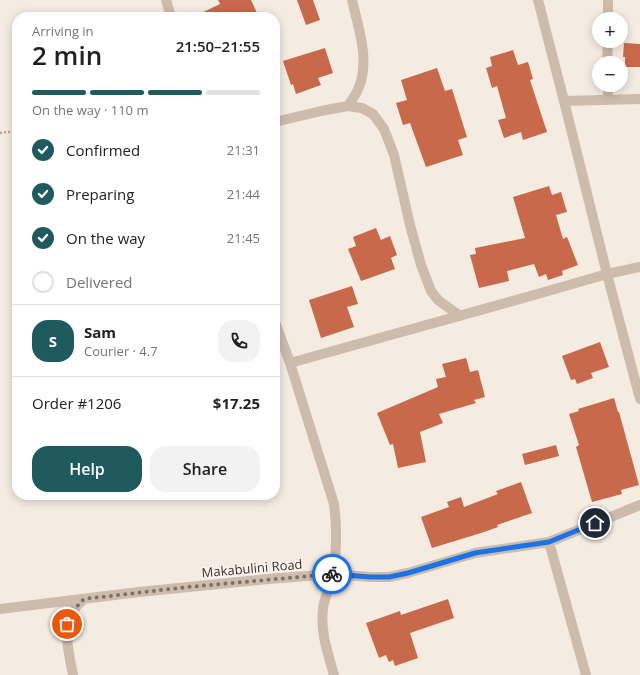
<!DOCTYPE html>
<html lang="en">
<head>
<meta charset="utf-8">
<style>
  :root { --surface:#fff; --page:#f2f2f2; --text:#202124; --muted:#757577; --line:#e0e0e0; --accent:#1f5a5e }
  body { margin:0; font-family:"Open Sans",sans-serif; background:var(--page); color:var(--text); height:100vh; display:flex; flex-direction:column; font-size:15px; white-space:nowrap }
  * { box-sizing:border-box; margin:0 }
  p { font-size:13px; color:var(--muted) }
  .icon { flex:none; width:22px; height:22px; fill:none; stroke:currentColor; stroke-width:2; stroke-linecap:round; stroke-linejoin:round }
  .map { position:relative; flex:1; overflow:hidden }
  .side { position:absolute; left:12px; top:12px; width:268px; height:488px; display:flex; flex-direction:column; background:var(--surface); border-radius:16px; box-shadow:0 2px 10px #0003 }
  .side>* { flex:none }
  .buttons { position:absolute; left:592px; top:12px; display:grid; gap:8px }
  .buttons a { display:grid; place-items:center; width:36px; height:36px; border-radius:50%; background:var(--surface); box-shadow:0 2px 10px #0003; font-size:20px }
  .pin { position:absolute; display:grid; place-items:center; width:34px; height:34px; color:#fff; margin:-17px; border:2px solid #fff; border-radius:50%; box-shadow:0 1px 4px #0007 }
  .courier { position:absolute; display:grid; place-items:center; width:40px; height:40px; margin:-20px; border:3px solid #1a73e8; border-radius:50%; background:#fff; color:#222; box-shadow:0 1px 5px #0007 }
  .overview em { font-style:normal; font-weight:600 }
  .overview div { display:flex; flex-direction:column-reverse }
  .overview { display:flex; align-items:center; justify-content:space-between; height:68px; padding:0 20px }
  h1 { font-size:26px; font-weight:600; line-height:30px }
  .bar { display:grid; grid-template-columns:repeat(4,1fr); gap:6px 4px; align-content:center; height:48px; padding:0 20px }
  .bar i { height:5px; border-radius:3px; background:var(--line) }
  .bar .selected { background:var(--accent) }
  .bar p { grid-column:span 4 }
  .line { display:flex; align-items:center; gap:10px; padding:0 20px; border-top:1px solid var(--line) }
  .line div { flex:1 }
  .round { display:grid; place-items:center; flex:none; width:42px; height:42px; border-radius:16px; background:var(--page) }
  ol { padding:0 20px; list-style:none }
  li { display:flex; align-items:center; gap:12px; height:44px }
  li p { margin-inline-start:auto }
  li .icon { padding:4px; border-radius:50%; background:var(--accent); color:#fff; stroke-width:4 }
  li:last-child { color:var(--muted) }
  li i { width:22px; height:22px; border:2px solid var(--line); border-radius:50% }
  .button { display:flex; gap:8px; margin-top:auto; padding:8px 20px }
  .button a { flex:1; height:46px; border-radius:16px; background:var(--accent); color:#fff; font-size:16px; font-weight:600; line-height:46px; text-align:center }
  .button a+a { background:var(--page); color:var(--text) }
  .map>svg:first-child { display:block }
</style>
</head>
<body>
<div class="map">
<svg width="640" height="675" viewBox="0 0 640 675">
  <rect width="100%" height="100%" fill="#f4ebe1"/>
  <!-- building -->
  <path fill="#c8694b" d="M218,0H251L257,13L249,17H193L220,4Z
    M297,0H313L320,20L306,25Z
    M624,43L640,44V67H625V57H623Z
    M325,48L333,73L318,78L321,85L296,94L293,84L291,85L283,61Z
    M513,50L518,65L528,62L533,79L530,80L547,132L523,140L521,132L504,138L498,120L506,118L497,86L492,88L486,68L492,66L490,57Z
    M437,68L445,91L452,89L467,137L458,140L463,155L426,167L410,123L403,125L396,103L407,100L401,80Z
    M549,186L552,195L561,192L567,212L556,215L563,239L567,237L578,265L562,271L563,275L548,280L546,274L539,277L534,264L507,271L509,281L479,288L470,255L476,254L475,248L525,238L513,197Z
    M376,228L381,240L390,236L397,255L391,258L395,269L361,281L348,249L356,246L353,237Z
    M352,286L358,304L347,307L354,327L321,338L309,300Z
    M600,342L609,367L591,373L593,378L577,384L575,379L571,380L562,356Z
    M466,358L470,372L478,370L485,397L474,400L476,403L439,414L443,423L420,432L426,462L398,468L393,444L390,445L377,413L438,387L436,379L446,377L442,364Z
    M614,398L618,412H619L639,485L621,490L622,494L592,502L576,447L579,445L569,414L579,411L578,409Z
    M556,445L559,456L525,465L522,454Z
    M521,482L532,513L497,525L498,527L481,533L432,548L421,517L449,507L447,502L461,497L464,507L498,494L496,491Z
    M448,599L454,618L410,633L418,658L395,666L393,660L389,662L386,655L379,658L366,623L400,611L401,615Z"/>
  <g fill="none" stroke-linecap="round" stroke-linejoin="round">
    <!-- path -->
    <path stroke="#b9a596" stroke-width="2.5" stroke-dasharray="2 2" stroke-linecap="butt" d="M0,133L17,131"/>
    <!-- minor -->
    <path stroke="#cdbbac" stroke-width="10" d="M166,0L171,17
      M538,0L564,101L607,274L640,399
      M608,19V0
      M607,63L608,41
      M608,85V99
      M564,101L640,99
      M348,106C352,100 357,93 359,87C370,60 358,26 352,0
      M275,122L321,111L348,106L362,108L373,114L384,129L394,155L410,225L421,265L431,291L438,300L460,316
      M275,322L290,363L334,504C337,527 337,551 333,574C331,586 324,597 323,609C320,631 328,654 334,675
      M290,363L527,297L607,274L640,267
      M549,542L586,675
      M0,609L139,592L268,579L333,574L370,577H389L408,573L475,553L549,542L640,505
      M73,675C70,659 63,631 70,616C73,609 79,604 84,599"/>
  </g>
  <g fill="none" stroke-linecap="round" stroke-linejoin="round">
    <!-- done -->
    <path stroke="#7c716b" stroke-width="4" stroke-dasharray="0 7.2" d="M67,624C71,613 76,607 84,599L188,587L332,574"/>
    <!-- route -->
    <path stroke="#1a73e8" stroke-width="5" d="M332,574L370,577H389L408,573L475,553L549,542L595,523"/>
  </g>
  <g text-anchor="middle" stroke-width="3.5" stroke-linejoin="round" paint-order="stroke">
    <!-- street labels -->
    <g font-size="13" fill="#3b302b" stroke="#fbf5ee">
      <text transform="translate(252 568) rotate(-5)" y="5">Makabulini Road</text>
    </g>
  </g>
</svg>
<div class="buttons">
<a>+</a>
<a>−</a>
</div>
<div class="pin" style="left:67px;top:624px;background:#ea580c"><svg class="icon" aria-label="bag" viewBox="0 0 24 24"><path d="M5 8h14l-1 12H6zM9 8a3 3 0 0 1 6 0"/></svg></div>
<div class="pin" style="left:595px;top:523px;background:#1f2937"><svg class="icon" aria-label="home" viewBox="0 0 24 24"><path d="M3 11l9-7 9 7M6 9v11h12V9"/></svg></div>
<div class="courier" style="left:332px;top:574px"><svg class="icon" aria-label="bike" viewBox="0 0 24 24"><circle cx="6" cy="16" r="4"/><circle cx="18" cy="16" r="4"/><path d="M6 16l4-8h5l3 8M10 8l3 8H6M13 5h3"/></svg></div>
<section class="side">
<div class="overview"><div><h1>2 min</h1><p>Arriving in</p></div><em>21:50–21:55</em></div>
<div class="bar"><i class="selected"></i><i class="selected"></i><i class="selected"></i><i></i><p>On the way · 110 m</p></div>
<ol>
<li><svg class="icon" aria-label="check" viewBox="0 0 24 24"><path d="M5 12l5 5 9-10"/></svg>Confirmed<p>21:31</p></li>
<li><svg class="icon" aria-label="check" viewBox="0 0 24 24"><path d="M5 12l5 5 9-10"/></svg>Preparing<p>21:44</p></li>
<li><svg class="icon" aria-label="check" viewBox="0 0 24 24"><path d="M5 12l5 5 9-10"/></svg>On the way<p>21:45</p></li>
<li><i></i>Delivered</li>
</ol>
<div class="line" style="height:72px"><b class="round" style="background:var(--accent);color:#fff">S</b><div><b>Sam</b><p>Courier · 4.7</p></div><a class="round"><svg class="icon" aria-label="phone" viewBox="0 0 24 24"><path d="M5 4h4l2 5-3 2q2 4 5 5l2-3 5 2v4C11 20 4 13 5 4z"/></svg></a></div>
<div class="line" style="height:52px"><div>Order #1206</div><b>$17.25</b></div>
<div class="button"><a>Help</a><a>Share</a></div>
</section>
</div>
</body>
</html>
